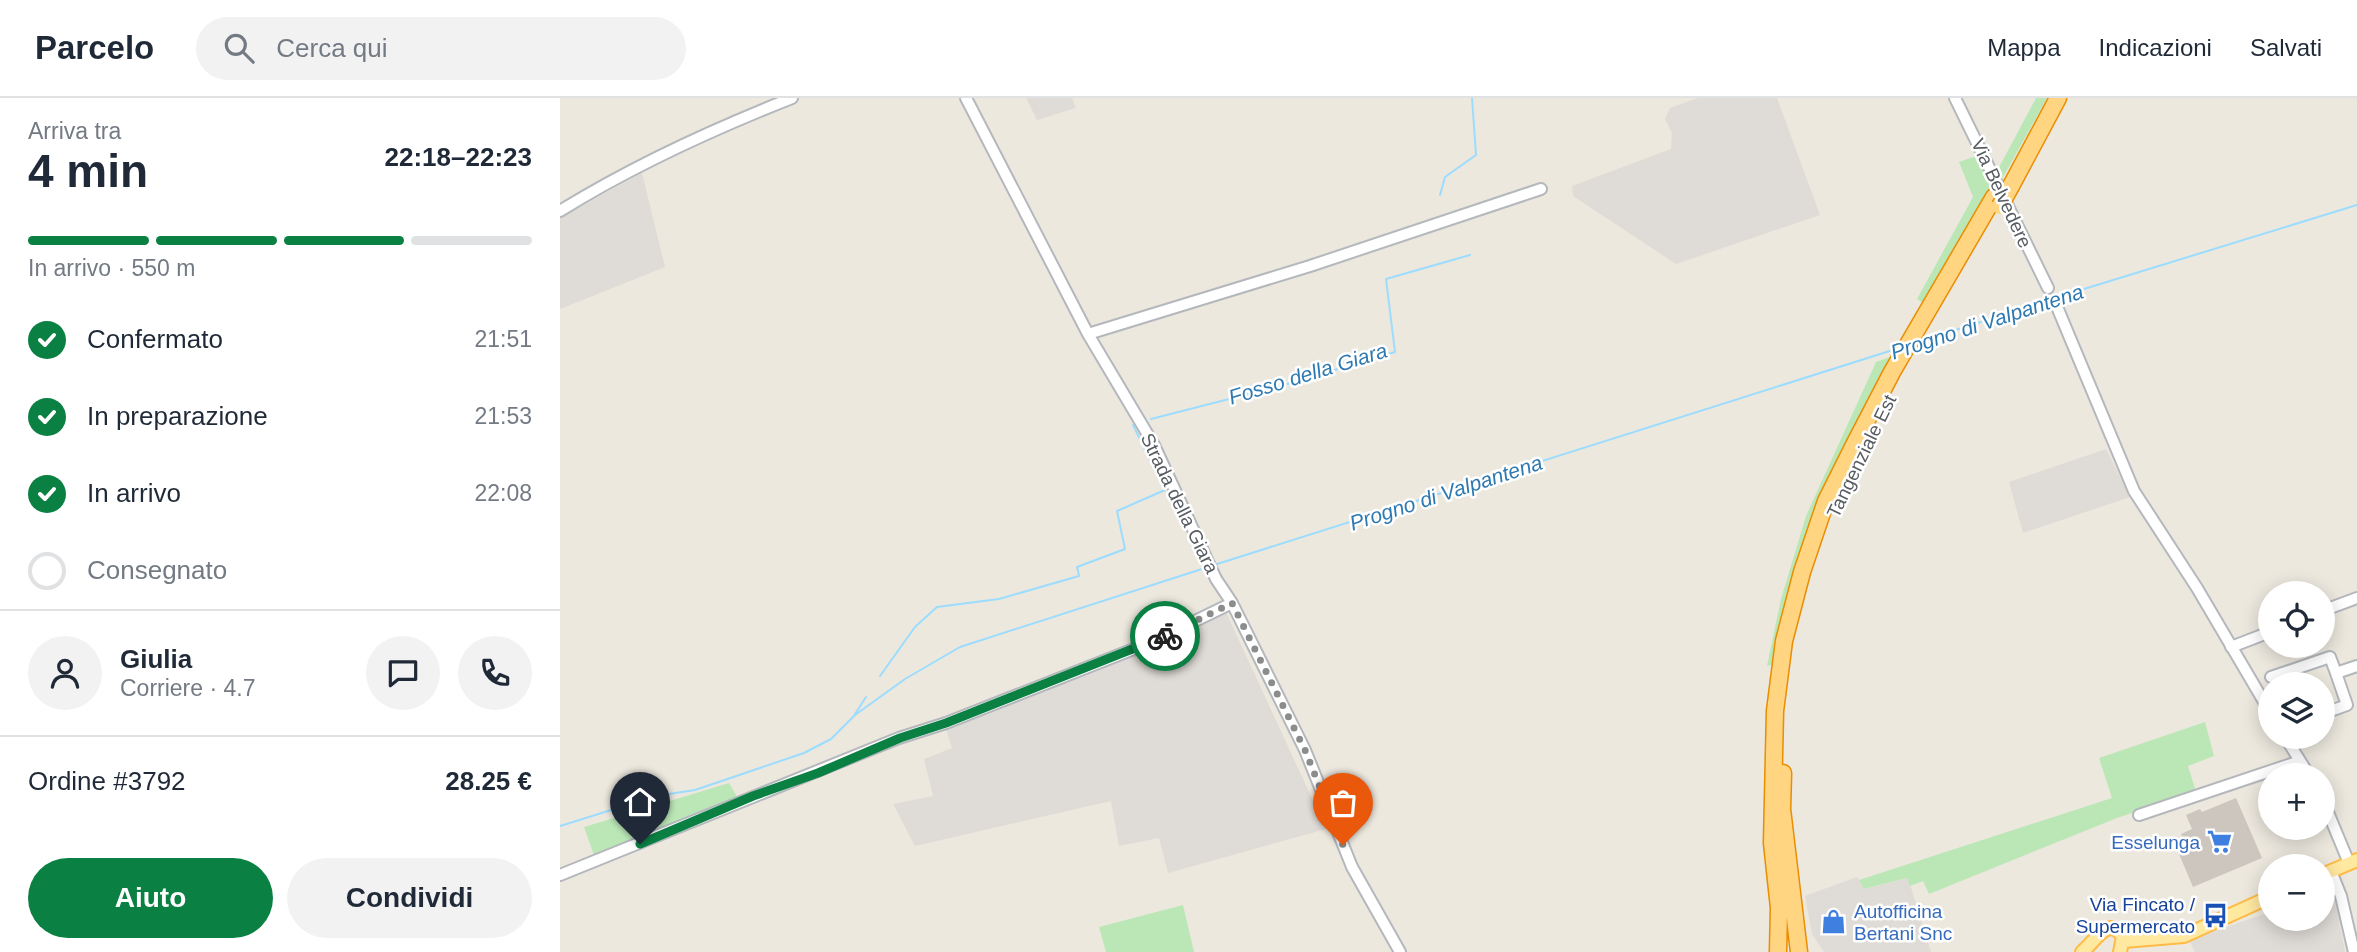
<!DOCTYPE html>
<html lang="it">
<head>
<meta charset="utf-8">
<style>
  :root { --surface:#fff; --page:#f2f2f3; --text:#1f2937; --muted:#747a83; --line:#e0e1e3; --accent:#0b8043 }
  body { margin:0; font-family:Arial,sans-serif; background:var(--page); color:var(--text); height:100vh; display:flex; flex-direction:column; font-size:26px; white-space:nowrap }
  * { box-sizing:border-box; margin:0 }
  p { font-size:23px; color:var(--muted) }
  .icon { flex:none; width:38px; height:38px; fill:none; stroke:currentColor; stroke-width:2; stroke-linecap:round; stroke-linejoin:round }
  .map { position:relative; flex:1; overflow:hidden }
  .panel { display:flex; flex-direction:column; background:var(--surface); width:560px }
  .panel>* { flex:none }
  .tools { position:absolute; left:1698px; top:483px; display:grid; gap:14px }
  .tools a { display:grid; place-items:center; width:77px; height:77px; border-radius:50%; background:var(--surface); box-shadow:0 4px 18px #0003; font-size:35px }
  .pin { position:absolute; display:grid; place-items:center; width:60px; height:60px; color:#fff; margin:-72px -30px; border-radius:50% 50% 50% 0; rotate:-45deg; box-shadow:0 0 7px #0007 }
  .pin .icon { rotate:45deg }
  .courier { position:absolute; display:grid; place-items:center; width:70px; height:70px; margin:-35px; border:5px solid #0b8043; border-radius:50%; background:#fff; color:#222; box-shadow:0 2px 9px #0007 }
  .overview em { font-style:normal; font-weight:600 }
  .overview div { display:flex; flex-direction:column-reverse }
  .overview { display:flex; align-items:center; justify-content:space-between; height:119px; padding:0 28px }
  h1 { font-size:46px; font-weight:600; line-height:52px }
  .bar { display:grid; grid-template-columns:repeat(4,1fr); gap:10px 7px; align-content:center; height:84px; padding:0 28px }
  .bar i { height:9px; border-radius:5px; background:var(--line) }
  .bar .current { background:var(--accent) }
  .bar p { grid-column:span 4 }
  .line { display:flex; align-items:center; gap:18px; padding:0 28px; border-top:2px solid var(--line) }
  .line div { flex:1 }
  .round { display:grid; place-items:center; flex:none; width:74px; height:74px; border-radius:37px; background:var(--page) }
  ol { padding:0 28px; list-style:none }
  li { display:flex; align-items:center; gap:21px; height:77px }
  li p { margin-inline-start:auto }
  li .icon { padding:7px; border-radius:50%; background:var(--accent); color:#fff; stroke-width:4 }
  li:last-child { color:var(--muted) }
  li i { width:38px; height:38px; border:4px solid var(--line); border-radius:50% }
  .action { display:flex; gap:14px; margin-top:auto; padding:14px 28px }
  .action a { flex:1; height:80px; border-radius:42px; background:var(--accent); color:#fff; font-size:28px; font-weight:600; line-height:80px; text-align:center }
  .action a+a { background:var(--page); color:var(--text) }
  header { display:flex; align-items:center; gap:42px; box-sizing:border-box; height:98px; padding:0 35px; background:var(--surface); border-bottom:2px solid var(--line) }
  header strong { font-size:33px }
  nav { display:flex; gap:38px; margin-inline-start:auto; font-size:24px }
  .search { width:490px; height:63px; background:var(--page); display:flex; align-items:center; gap:18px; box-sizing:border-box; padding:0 24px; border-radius:38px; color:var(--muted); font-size:26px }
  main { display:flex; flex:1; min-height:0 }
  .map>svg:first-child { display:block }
</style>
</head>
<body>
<header>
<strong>Parcelo</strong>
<div class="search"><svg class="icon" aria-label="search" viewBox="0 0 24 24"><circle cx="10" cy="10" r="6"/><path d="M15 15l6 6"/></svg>Cerca qui</div>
<nav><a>Mappa</a><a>Indicazioni</a><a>Salvati</a></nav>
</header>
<main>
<section class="panel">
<div class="overview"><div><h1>4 min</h1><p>Arriva tra</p></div><em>22:18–22:23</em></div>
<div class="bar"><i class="current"></i><i class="current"></i><i class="current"></i><i></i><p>In arrivo · 550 m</p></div>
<ol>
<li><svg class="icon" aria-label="check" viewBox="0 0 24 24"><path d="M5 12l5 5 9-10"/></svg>Confermato<p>21:51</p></li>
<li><svg class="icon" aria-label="check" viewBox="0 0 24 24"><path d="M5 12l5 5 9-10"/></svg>In preparazione<p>21:53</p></li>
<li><svg class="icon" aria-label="check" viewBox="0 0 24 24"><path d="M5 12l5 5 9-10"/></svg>In arrivo<p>22:08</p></li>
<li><i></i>Consegnato</li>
</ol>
<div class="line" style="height:126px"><a class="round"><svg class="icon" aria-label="person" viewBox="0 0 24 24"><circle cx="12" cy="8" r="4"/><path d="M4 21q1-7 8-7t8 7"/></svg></a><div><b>Giulia</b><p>Corriere · 4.7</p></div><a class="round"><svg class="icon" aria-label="chat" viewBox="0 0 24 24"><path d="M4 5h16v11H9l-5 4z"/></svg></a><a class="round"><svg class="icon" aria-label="phone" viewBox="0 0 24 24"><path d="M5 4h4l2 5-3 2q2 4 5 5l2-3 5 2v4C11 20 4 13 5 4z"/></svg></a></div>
<div class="line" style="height:91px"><div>Ordine #3792</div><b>28.25 €</b></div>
<div class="action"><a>Aiuto</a><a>Condividi</a></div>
</section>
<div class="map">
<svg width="1797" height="854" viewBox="0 0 1797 854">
  <rect width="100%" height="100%" fill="#ece8de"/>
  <!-- industrial -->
  <path fill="#dfdbd6" d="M466,0H512L516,10L477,22Z
    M1138,0H1217L1260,117L1116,166L1013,98L1012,88L1111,51L1112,35L1105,21L1110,10Z
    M82,75L105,169L0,211V120Z
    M1546,351L1570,399L1463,435L1449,384Z
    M665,512L766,731L608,775L599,740L559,748L551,703L355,748L333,706L373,698L364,661L392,650L386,631L434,614Z
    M1297,779L1305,791L1348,780L1371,854H1264L1252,836L1245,798Z
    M1772,786L1785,854H1635L1629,842L1710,814V821H1762V791Z"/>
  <!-- green -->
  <path fill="#bbe7b7" d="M1476,0H1487L1440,85L1436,75Z
    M1419,57L1433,88L1365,206L1357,201L1413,99L1399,64Z
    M1341,255L1295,336L1219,564L1207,568L1221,501L1246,418L1316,264Z
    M1645,624L1654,658L1628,668L1636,694L1557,720L1369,796L1363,783L1350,788L1347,780L1304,791L1299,782L1552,700L1539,660Z
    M169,685L179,702L35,760L24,729Z
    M623,807L634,854H546L539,829Z"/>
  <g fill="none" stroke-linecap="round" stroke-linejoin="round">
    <!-- stream -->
    <path stroke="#9bdcff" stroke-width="2" d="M880,97L885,79L916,57L912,0
      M1498,199L1797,107
      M1358,244L1493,201
      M591,321L724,287L835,254L826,181L910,157
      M654,467L1336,251
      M320,578L355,529L377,509L439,501L519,478L517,469L565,451L557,413L605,392L573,327
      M295,616L306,599
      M0,728L96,698L135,692L244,655L271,641L295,617L345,581L400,549L645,470"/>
  </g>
  <!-- building -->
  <path fill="#ccc6bf" d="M1676,700L1702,760L1633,789L1619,756L1628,752L1621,736L1632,731L1626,717L1640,711L1642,714Z"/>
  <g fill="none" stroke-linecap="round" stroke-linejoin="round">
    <defs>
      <path id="minor" d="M406,0L528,236L594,347L656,481L672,505L745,652L792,769L840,854
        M1395,0L1488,190
        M0,113C74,67 151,32 232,0
        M1495,204L1574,393L1637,490L1710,614
        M528,236L750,168L981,91
        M1762,513L1797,500
        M1671,549L1710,534
        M1711,579L1770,559L1776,575L1797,568
        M1762,616L1787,607L1776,575
        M1725,639L1749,677
        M1762,700L1789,765
        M1579,717L1740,663
        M1771,773L1781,798L1794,854
        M0,777L339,640L386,625L594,543L672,505"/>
      <path id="major" d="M1762,777L1797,762
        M1564,843L1624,838L1710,799
        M1522,854C1535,844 1548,816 1563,839L1560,854"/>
      <path id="highway" d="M1451,88L1498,0
        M1223,675L1222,711L1239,854
        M1218,854L1219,810L1212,745L1215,613L1224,543L1242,474L1266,403L1295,345L1332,274L1434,99"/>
    </defs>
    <!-- minor casing -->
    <use href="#minor" stroke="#b4b8bd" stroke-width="14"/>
    <!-- major casing -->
    <use href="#major" stroke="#fb4" stroke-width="16"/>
    <!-- highway casing -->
    <use href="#highway" stroke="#ea8d00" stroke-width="19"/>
    <!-- minor -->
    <use href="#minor" stroke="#fff" stroke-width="10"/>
    <!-- major -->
    <use href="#major" stroke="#ffe8a0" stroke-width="12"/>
    <!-- highway -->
    <use href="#highway" stroke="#ffd582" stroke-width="16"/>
    <defs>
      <path id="highway-bridge" d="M1440,108L1451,88"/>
    </defs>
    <!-- highway-bridge casing -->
    <use href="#highway-bridge" stroke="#ea8d00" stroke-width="19" stroke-linecap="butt"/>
    <!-- highway-bridge -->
    <use href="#highway-bridge" stroke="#ffd582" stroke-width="16"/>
  </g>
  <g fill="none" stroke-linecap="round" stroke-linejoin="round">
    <!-- done -->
    <path stroke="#8b8d8d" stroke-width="7" stroke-dasharray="0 12.6" d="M605,538L672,505L745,652L783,747"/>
    <!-- route -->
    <path stroke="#0b8043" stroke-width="9" d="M80,746L193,698L258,675L340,640L386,625L605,538"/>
  </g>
  <!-- icons -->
  <defs>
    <symbol id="supermarket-bare" viewBox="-9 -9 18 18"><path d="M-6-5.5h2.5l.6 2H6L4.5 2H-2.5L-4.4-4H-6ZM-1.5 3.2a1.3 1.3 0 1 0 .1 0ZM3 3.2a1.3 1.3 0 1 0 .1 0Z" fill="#3f7fe0" stroke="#fff" stroke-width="2.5" paint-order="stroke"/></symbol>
    <symbol id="bus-bare" viewBox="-9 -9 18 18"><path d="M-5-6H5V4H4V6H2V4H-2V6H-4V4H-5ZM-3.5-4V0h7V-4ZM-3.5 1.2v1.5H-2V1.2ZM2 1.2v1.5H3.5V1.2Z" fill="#1a4fb4" stroke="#fff" stroke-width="2.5" paint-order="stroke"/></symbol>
    <symbol id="shop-bare" viewBox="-9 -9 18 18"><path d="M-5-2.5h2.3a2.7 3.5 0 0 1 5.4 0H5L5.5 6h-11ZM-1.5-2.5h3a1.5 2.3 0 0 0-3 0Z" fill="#3f7fe0" stroke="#fff" stroke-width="2.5" paint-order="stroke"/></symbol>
  </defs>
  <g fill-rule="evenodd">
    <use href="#supermarket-bare" x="1642" y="726" width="35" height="35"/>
    <use href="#bus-bare" x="1638" y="800" width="35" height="35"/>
    <use href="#shop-bare" x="1256" y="806" width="35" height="35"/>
  </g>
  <g text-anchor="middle" stroke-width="5" stroke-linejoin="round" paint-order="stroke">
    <!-- street labels -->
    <g font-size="19" fill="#575c61" stroke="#fff">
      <text transform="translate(1442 95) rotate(65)" y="7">Via Belvedere</text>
      <text transform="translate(1301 358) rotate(-64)" y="7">Tangenziale Est</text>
      <text transform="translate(620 405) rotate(64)" y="7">Strada della Giara</text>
    </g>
    <!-- shop labels -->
    <g font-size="19" fill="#366cbe" stroke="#fff" text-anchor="end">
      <text x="1640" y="751">Esselunga</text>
      <text x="1294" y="820" text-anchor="start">Autofficina<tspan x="1294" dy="22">Bertani Snc</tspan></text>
    </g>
    <!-- transit labels -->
    <g font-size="19" fill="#164399" stroke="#fff" text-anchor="end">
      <text x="1635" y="813">Via Fincato /<tspan x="1635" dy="22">Supermercato</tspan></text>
    </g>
    <!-- water labels -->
    <g font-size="21" font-style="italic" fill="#2e79b1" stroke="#fff">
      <text transform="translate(1427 224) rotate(-18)" y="7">Progno di Valpantena</text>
      <text transform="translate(748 276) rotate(-17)" y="7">Fosso della Giara</text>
      <text transform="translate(886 395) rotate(-18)" y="7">Progno di Valpantena</text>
    </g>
  </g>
</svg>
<div class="tools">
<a><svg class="icon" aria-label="locate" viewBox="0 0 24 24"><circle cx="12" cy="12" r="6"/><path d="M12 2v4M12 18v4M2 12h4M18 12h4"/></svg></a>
<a><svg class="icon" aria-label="layers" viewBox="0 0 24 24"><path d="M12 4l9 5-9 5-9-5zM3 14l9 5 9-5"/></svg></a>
<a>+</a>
<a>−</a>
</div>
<div class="pin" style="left:783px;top:747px;background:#ea580c"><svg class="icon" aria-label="bag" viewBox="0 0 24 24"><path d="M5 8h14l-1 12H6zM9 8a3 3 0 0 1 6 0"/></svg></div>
<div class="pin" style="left:80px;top:746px;background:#1f2937"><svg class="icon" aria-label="home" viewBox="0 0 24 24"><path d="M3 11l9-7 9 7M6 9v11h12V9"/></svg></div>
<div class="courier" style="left:605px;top:538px"><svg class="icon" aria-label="bike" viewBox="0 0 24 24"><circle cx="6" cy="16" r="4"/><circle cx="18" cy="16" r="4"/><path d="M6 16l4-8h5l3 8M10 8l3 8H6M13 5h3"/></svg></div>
</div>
</main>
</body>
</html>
